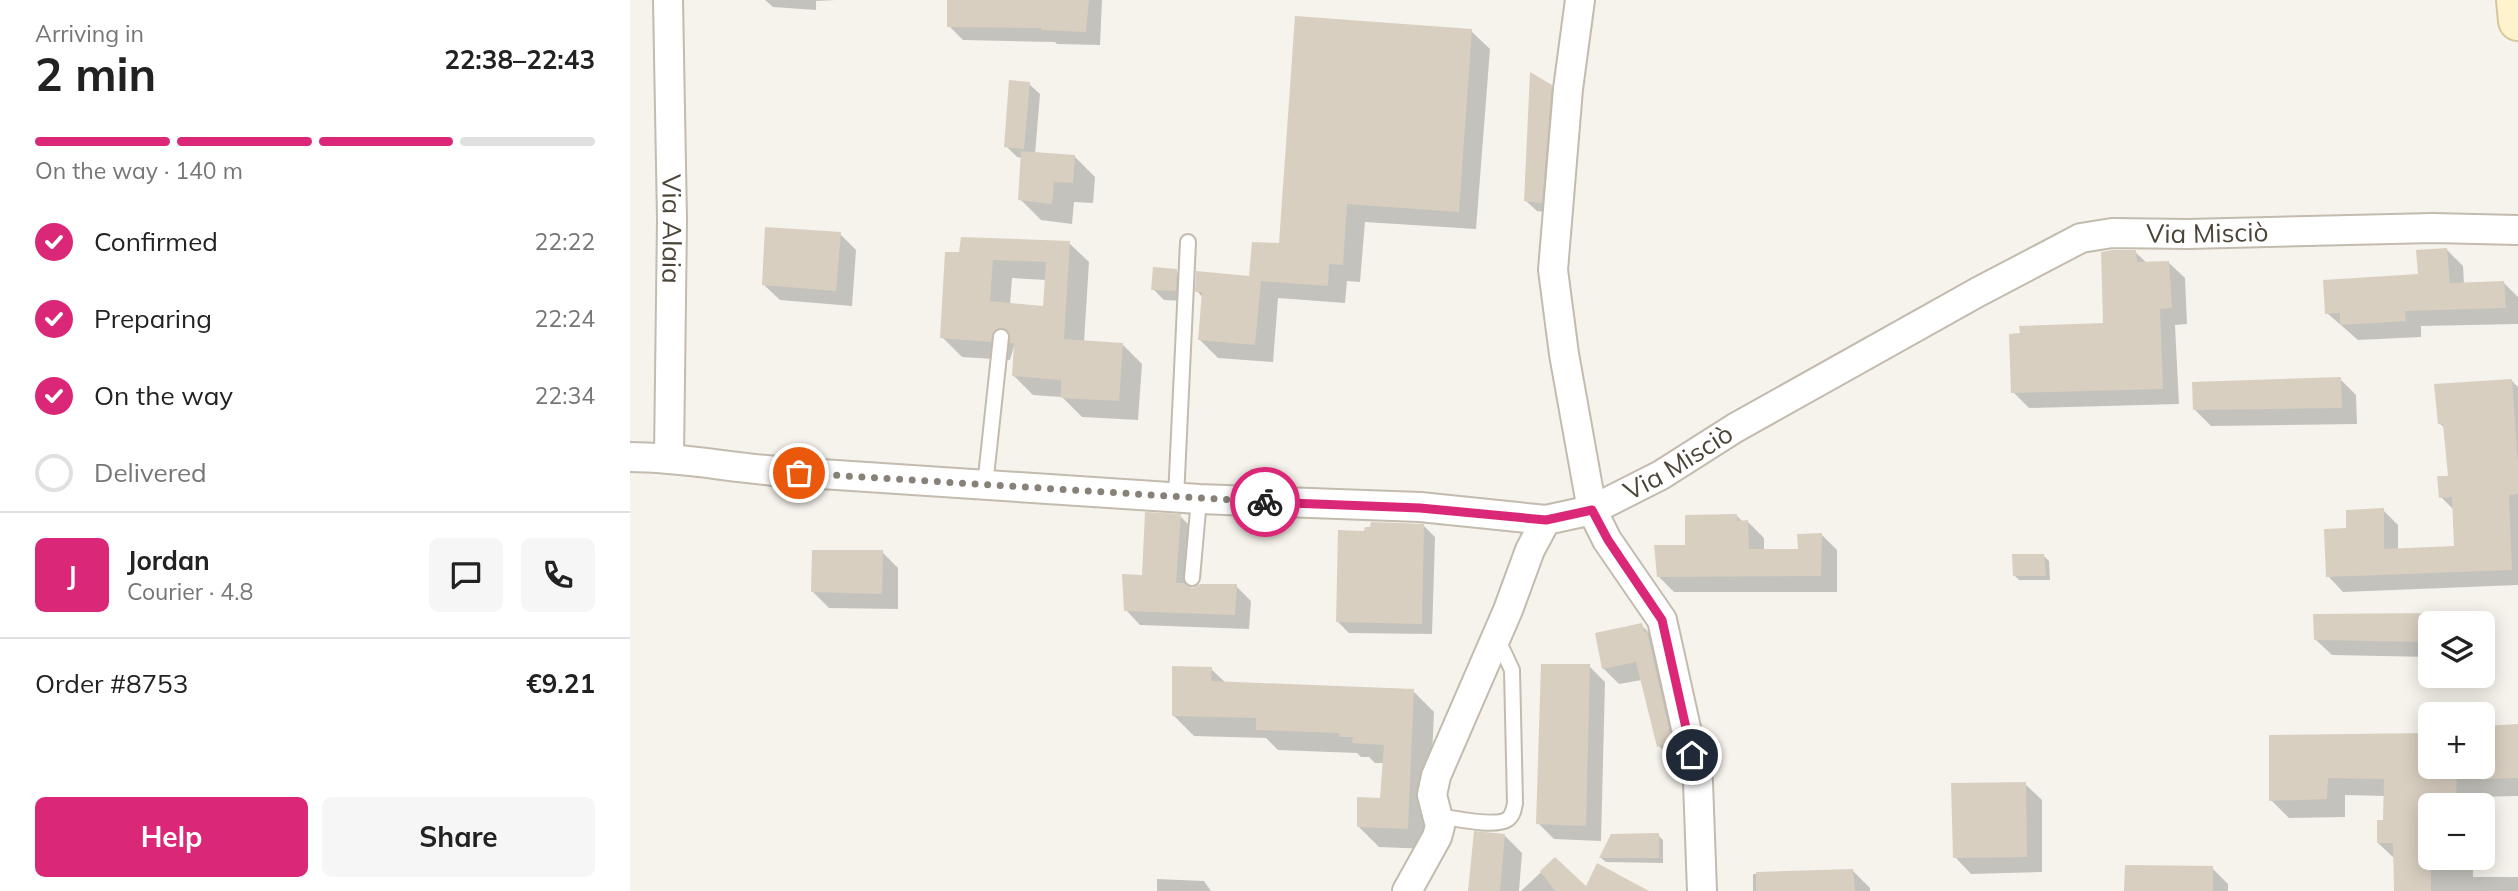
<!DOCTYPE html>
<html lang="en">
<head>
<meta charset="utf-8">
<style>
  :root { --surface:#fff; --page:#f6f6f6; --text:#222; --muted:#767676; --line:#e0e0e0; --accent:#db2777 }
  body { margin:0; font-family:Mulish,sans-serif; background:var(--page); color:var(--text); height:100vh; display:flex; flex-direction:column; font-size:26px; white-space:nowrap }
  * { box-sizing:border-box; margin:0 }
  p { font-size:23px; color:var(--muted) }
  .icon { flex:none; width:38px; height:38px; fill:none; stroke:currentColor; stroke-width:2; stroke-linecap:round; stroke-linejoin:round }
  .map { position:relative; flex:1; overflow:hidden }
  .sheet { display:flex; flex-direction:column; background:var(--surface); width:630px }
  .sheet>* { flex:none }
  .buttons { position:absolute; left:1788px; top:611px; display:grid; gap:14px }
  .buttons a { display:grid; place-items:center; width:77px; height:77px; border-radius:10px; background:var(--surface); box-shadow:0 4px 18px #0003; font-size:35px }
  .pin { position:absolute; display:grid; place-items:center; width:60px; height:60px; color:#fff; margin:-30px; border:4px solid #fff; border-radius:50%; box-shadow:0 2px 7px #0007 }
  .courier { position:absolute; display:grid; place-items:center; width:70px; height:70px; margin:-35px; border:5px solid #db2777; border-radius:50%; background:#fff; color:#222; box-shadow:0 2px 9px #0007 }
  .head em { font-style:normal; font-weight:700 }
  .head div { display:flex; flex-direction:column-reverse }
  .head { display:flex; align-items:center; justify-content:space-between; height:119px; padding:0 35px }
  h1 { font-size:46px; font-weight:700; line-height:52px }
  .bar { display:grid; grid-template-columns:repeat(4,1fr); gap:10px 7px; align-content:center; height:84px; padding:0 35px }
  .bar i { height:9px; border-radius:5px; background:var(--line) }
  .bar .current { background:var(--accent) }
  .bar p { grid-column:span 4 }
  .line { display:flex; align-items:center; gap:18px; padding:0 35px; border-top:2px solid var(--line) }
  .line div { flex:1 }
  .round { display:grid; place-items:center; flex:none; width:74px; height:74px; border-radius:10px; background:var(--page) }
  ol { padding:0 35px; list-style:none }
  li { display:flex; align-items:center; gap:21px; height:77px }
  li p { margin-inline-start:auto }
  li .icon { padding:7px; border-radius:50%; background:var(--accent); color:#fff; stroke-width:4 }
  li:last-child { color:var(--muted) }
  li i { width:38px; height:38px; border:4px solid var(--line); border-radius:50% }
  .action { display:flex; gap:14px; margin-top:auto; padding:14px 35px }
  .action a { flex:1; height:80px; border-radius:10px; background:var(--accent); color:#fff; font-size:28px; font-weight:700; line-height:80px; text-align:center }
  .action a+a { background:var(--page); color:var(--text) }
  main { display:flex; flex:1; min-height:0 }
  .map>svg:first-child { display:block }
</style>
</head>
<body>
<main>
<section class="sheet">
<div class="head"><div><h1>2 min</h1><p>Arriving in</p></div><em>22:38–22:43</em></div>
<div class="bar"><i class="current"></i><i class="current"></i><i class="current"></i><i></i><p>On the way · 140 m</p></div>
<ol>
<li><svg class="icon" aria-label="check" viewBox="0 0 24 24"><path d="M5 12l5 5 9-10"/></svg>Confirmed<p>22:22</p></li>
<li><svg class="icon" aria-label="check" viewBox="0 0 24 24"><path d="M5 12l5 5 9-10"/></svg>Preparing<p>22:24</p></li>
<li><svg class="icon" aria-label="check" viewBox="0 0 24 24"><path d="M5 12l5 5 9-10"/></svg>On the way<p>22:34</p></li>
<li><i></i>Delivered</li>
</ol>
<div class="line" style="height:126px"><b class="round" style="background:var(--accent);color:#fff">J</b><div><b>Jordan</b><p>Courier · 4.8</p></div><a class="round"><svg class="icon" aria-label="chat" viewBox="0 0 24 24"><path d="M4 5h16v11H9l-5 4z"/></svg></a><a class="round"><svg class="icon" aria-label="phone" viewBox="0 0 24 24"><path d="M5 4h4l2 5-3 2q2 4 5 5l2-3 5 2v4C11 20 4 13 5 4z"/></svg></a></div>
<div class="line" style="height:91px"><div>Order #8753</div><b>€9.21</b></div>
<div class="action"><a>Help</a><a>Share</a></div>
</section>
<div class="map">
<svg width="1888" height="891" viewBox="0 0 1888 891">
  <rect width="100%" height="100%" fill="#f6f3ec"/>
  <!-- shadow -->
  <path fill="#0003" fill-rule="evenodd" d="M135,0H206L186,1V10L143,7Z
    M319,0H472L470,45L427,44L425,42L333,40L319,26Z
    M841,31L860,49L846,229L735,222L730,282L717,281L715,303L648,298L643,362L588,358L569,339L573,298L567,291L621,278Z
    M399,84L410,94L405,154L444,156L465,177L463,203L444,202L442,224L411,220L390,199L392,158L387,157L376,146Z
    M921,86L932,97L922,213L907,211L896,201Z
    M210,234L226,250L222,306L150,300L133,284Z
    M439,243L459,262L454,342L493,345L512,364L508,420L452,417L432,397L403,395L384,376V346L380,360L332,357L312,337L317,254ZM382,278L416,280L415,308L380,305Z
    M1817,250L1833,266L1834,284L1874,283L1888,297V324L1791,326V337L1728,340L1697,313L1790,276Z
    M1505,252L1517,263L1538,262L1555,278L1557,324L1545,325L1549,404L1399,408L1383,392L1475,325Z
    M546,271L557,282L556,301L534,300L523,289Z
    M1710,379L1726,395L1727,424L1581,426L1565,410Z
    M1881,380L1888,387V585L1713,592L1698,576L1717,529L1753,510L1768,525V551L1826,548L1824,510L1811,497L1820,477L1815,428L1810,424Z
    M1106,515L1113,522H1118L1134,538V550L1169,551L1191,534L1207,550V592H1044L1028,576L1057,546Z
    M550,516L565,531L561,590L606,586L621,601L619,629L510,625L496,610Z
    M794,526L805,537L802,634L719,633L708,622L736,533Z
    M252,552L268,568V609L199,608L183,592Z
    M1414,556L1419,561L1420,580H1389L1384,575Z
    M1685,615H1837L1845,623H1801V657L1702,655L1685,639Z
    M1011,625L1028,641L1057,759L1045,762L1029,746L1012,680L989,684L973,668Z
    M959,666L975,682L971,841L924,839L908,823Z
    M581,669L596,683L783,691L804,712L798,849L749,847L728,826L752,800L755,763H745L739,757H731L727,753L648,750L636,738L564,736L544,716Z
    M1888,726V796L1844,797V805H1801V858H1843V877H1888V891H1766L1765,859L1748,843L1755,821L1756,796L1715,795V817L1659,818L1641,800V736L1801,766H1853V735Z
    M1395,784L1412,800V872L1341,874L1325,857Z
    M874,835L892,853L889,891H840Z
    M1028,835L1033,840V863L976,862L971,858Z
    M925,859L957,888L1015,891H891Z
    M1582,868L1598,884V891H1496Z
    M1222,870L1240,888V891H1123V874Z
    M527,879L574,881L581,891H527Z"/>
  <!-- building -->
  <path fill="#d8cfc1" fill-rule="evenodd" d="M317,0H459L456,32L411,30V28L317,27Z
    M665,16L842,29L829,212L717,204L713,265L699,264L698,286L631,281L625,345L568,340L572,292H565L566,271L619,276L622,242L649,243Z
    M900,72L922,85L912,203L894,201Z
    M379,80L400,82L394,149L374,147Z
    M391,151L445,155L443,183L424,182L422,204L388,200Z
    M135,227L211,232L206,291L132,285Z
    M331,237L440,241L434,339L493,343L489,401L431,398V380L382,376L384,343H380L379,333L373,328L364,331L361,342L310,338L315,252H329ZM363,260L416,262L413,306L360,301Z
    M1817,248L1820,283L1874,281L1876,308L1775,311L1776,321L1710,325V313L1695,314L1693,280L1788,274L1786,250Z
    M1483,250H1506L1507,262L1539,261L1542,308L1530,309L1533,389L1381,393L1379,334L1390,333L1389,326L1473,323L1471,252Z
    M523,267L547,269L546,291L521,290Z
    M1711,377L1712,408L1563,410L1562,382Z
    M1882,379L1888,464V494L1879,495L1882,570L1696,577L1694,529L1716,528V510L1754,508V549L1824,546L1822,497L1809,498L1807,476H1818L1813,424H1808L1804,384Z
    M515,512L551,514L546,583H554L562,588L570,584H607L605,615L494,611L492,574L512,575Z
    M1107,514V521L1118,520L1119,549H1168L1167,534L1192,533L1191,576L1027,577L1024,545H1055V515Z
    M741,522L794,524L792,624L706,622L708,530L734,531L735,527H740Z
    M182,550H253L252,594L181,592Z
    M1382,554H1414L1416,576H1383Z
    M1801,613V642L1684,640L1683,614Z
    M1012,623L1014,632L1017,631L1042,743L1027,747L1006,662L972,669L965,633Z
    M911,664H960L956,826L906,824Z
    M542,666L582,667L581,681L784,689L778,829L727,827V797L750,798L754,745L722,743L723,737H709V733L626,730V718L542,716Z
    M1888,724V778L1853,779L1854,726Z
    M1801,733V766H1827L1826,805H1801V891H1764L1763,843H1747V820H1753L1754,779L1698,778L1697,799L1639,801V735Z
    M1396,782L1397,857L1323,858L1321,783Z
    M844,831L875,834L870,891H838Z
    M1029,833V858H969L981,834Z
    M925,857L956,886L967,863L1019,891H925L910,871Z
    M1495,865L1583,866V891H1494Z
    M1223,869L1225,891H1126V872Z"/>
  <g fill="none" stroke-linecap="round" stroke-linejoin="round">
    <defs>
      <path id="lane" d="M355,486L371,337
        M546,498L558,242
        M562,578L569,499
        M808,816C824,818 866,828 878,819C883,815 884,809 885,803L882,670L867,638"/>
      <g id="street">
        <path id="s1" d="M38,0L42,220L39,457"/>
        <path d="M950,0L938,89L923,270L934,354L962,510L977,540L1032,620L1068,782L1072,891"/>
        <path id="s2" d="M0,457C49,457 97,467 146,471L569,499L790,507L916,520L962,510L1031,475L1105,428L1348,292L1451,238L1482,233L1558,234L1803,228L1888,230"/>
        <path d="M777,891L807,837L810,826L802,795L806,776L878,610L900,550L916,520"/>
      </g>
      <path id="secondary" d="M1886,0L1888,21"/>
    </defs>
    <!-- lane casing -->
    <use href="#lane" stroke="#c2bbae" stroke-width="18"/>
    <!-- street casing -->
    <use href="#street" stroke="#c2bbae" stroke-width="32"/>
    <!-- secondary casing -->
    <use href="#secondary" stroke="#d6c79b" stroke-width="42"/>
    <!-- lane -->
    <use href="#lane" stroke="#fff" stroke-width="14"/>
    <!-- street -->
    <use href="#street" stroke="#fff" stroke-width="28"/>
    <!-- secondary -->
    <use href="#secondary" stroke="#fff3cd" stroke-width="38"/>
  </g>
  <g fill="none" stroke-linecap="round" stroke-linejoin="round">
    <!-- done -->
    <path stroke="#878178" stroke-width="7" stroke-dasharray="0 12.6" d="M169,473L635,502"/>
    <!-- route -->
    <path stroke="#db2777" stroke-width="9" d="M635,502L790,508L916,520L962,510L978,540L1032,620L1062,755"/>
  </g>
  <g text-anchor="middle" stroke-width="7" stroke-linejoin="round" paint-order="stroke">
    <!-- street labels -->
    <g font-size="26" fill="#4b4439" stroke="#fff">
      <text dy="9" stroke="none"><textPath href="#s1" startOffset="229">Via Alaia</textPath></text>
      <text dy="9" stroke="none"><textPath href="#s2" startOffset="1652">Via Misciò</textPath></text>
      <text dy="9" stroke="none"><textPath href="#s2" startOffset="1064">Via Misciò</textPath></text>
    </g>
  </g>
</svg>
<div class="buttons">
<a><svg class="icon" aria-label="layers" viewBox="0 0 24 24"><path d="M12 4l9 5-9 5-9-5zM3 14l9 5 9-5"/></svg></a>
<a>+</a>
<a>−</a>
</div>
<div class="pin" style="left:169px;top:473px;background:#ea580c"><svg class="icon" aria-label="bag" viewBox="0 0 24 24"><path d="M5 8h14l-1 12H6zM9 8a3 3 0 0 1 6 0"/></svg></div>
<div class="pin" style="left:1062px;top:755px;background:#1f2937"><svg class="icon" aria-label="home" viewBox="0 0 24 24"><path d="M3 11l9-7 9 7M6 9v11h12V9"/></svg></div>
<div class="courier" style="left:635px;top:502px"><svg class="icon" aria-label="bike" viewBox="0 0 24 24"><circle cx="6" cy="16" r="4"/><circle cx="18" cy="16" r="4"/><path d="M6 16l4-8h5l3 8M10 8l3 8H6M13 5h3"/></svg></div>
</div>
</main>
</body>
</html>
